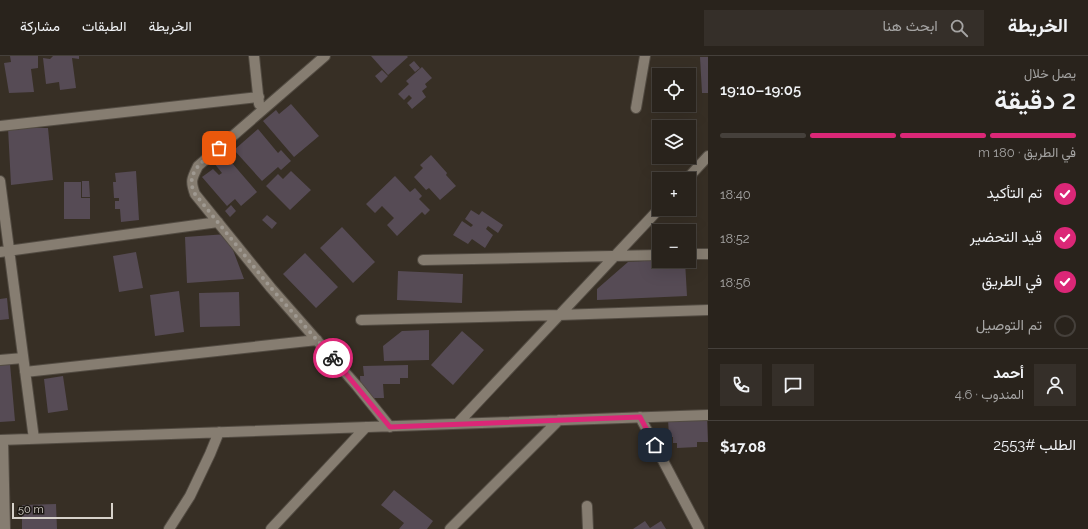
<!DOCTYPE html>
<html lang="ar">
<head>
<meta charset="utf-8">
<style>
  :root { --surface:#29231c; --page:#352f29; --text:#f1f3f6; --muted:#a5a4a3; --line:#45403b; --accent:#db2777 }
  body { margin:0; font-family:Raleway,Vazirmatn,sans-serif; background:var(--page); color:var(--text); direction:rtl; height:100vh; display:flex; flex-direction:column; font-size:15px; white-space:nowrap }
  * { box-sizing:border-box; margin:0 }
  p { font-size:13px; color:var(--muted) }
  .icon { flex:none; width:22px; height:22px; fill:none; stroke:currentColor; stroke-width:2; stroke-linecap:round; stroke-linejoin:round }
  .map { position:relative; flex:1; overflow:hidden; direction:ltr }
  .sheet { display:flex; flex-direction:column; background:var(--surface); width:380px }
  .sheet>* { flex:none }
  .controls { position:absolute; left:652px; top:12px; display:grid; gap:8px }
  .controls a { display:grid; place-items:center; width:44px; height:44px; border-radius:0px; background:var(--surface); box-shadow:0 4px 16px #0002,0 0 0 1px var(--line); font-size:20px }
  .scale { position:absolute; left:12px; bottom:10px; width:101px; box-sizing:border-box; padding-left:4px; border:2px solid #d7d2cb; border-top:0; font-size:11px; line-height:14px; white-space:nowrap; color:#d7d2cb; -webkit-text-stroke:3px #1c1813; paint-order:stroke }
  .pin { position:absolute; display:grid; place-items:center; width:34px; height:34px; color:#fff; margin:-17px; border-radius:8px; box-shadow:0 2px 6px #0006 }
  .courier { position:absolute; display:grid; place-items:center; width:40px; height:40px; margin:-20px; border:3px solid #db2777; border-radius:50%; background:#fff; color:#222; box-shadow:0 1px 5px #0007 }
  .summary em { font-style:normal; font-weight:600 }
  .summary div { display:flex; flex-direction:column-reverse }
  .summary { display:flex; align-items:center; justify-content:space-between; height:68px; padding:0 12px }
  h1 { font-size:26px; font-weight:600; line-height:30px }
  .bar { display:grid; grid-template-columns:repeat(4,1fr); gap:6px 4px; align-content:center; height:48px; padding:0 12px }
  .bar i { height:5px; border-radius:3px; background:var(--line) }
  .bar .active { background:var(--accent) }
  .bar p { grid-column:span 4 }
  .line { display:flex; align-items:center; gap:10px; padding:0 12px; border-top:1px solid var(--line) }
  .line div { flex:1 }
  .round { display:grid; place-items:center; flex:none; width:42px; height:42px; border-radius:0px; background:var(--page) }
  ol { padding:0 12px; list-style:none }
  li { display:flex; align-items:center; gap:12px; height:44px }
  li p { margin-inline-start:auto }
  li .icon { padding:4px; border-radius:50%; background:var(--accent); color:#fff; stroke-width:4 }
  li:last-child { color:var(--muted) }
  li i { width:22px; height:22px; border:2px solid var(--line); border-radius:50% }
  header { display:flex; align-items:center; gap:24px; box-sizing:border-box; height:56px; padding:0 20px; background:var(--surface); border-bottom:1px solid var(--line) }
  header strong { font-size:19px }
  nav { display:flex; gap:22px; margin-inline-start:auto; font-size:14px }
  .search { width:280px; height:36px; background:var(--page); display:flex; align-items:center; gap:10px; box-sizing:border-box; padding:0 14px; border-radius:0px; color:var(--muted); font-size:15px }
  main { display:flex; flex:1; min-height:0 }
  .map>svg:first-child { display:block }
</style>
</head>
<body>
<header>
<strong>الخريطة</strong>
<div class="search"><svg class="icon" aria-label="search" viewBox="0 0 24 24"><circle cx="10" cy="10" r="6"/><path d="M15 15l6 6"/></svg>ابحث هنا</div>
<nav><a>الخريطة</a><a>الطبقات</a><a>مشاركة</a></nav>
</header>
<main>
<section class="sheet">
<div class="summary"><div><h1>2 دقيقة</h1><p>يصل خلال</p></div><em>19:05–19:10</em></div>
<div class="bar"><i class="active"></i><i class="active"></i><i class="active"></i><i></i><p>في الطريق · 180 m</p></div>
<ol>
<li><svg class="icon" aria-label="check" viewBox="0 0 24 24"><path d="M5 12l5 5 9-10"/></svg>تم التأكيد<p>18:40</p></li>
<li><svg class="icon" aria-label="check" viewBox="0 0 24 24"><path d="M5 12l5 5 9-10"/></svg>قيد التحضير<p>18:52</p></li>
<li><svg class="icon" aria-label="check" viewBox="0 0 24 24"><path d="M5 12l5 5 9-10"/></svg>في الطريق<p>18:56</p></li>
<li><i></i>تم التوصيل</li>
</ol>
<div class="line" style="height:72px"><a class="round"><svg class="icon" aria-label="person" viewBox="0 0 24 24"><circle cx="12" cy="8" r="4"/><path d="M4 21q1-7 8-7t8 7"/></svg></a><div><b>أحمد</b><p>المندوب · 4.6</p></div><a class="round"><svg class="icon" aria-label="chat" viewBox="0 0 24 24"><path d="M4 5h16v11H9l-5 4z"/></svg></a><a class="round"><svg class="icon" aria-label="phone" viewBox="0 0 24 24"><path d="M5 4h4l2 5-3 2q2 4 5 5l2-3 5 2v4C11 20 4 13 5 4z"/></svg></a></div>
<div class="line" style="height:52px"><div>الطلب #2553</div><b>$17.08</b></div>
</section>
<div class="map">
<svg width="708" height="473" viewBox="0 0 708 473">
  <rect width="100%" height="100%" fill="#372f25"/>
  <!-- building -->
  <path fill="#564b55" d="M10,0H38V12L31,13L34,36L9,37L4,7L11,6Z
    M53,0H79V3L72,2L76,32L60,34L59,26L46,28L43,2L50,3Z
    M371,0H407L408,1L388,19Z
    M700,1H708V37H702Z
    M414,5L420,12L415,16L409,9Z
    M422,11L432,22L425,28L427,31L422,35L426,41L412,53L407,47L412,42L409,39L404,44L398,38L409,28L406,25Z
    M382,14L388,20L381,27L375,20Z
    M291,48L319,80L294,101L263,65L276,54L279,58Z
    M8,72H48L53,124L11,129Z
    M258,73L278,97L281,94L291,105L281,114L278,111L262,125L234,94Z
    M431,99L447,117L446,119L456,130L440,144L429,132L426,134L414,121L423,112L420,109Z
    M222,101L229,109L232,107L257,136L241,150L235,143L227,150L202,121L213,113L219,119L222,117L214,107Z
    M136,115L139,164L121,166L120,153H115V145H119V142H114L113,126H116L115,117Z
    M291,115L311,134L290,154L266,130L278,118L283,123Z
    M395,120L410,136L415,132L422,140L419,143L430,154L425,159L422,156L397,180L387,169L394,162L382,150L375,157L366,148Z
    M82,125H89L90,141H82Z
    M64,126H81V142H90V163H64Z
    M231,149L236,155L230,161L225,155Z
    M471,154L479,159L482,155L503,169L498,177L488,170L486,173L493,179L485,192L472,183L468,188L453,179L462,165L471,171L473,169L465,163Z
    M267,159L277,167L272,173L262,164Z
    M342,171L375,206L353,227L320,192Z
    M227,178L244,223L187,227L185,181Z
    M136,196L143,232L119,236L113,200Z
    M305,197L338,231L316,252L283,218Z
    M659,204L685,205L687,240L597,244V233L628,206Z
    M398,215L463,218L462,247L397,244Z
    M179,235L184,276L155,280L150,239Z
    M239,236L240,270L200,271L199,237Z
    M7,242L9,263L0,264V243Z
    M429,274V304L384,305L383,290L402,275Z
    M462,275L484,294L453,329L431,309Z
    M10,308L15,365L0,366V309Z
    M408,309V322H400V328H383L384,342H361L360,320H364L363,310Z
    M63,320L68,354L48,357L44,323Z
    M707,361L708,386H697V391L677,392V387H673V381H669L668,363Z
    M394,434L433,465L427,473H399L404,467L381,449Z
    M56,448L57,473H22V449Z
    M645,465L650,472L661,465L666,473H633Z"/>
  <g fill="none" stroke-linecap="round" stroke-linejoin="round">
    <defs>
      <path id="minor" d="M254,0L259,48
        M325,0L198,110C192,122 190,125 195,138L271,232L357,330L390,371
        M636,52L645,0
        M0,70L259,41
        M687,123L708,100
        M0,125L34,383
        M0,196L218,166
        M689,198H708
        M423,204L659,199
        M361,264L559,259L708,254
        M0,304L23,302
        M25,316L317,284
        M640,361L699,473
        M457,368L659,153
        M0,384L708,359
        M3,384L5,473
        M587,450L588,473
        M169,473L190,440L210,398L219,376
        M271,473L366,371
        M450,473L559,364"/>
    </defs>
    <!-- minor casing -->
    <use href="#minor" stroke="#524b42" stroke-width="12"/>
    <!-- minor -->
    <use href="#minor" stroke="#867d71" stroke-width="10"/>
  </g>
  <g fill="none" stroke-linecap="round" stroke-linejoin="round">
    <!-- done -->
    <path stroke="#9f9991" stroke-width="4" stroke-dasharray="0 7.2" d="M219,92C208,101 189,113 192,129C192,132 194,135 195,138L271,232L333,302"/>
    <!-- route -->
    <path stroke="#db2777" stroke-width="5" d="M333,302L390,371L640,361L655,389"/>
  </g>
</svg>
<div class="controls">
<a><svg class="icon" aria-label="locate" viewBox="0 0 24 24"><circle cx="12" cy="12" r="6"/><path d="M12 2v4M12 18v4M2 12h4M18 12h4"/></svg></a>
<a><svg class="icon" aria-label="layers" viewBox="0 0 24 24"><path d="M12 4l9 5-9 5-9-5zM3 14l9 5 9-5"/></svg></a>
<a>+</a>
<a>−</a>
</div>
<div class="scale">50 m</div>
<div class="pin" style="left:219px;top:92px;background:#ea580c"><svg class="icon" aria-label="bag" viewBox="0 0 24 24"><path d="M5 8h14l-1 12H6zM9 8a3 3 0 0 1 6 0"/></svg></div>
<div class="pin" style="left:655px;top:389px;background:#1f2937"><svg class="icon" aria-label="home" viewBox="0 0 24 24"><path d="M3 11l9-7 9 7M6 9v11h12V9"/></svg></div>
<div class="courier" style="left:333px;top:302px"><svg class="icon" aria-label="bike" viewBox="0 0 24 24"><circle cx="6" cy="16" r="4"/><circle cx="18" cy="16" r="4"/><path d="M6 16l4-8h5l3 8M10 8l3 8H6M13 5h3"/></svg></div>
</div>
</main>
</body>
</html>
